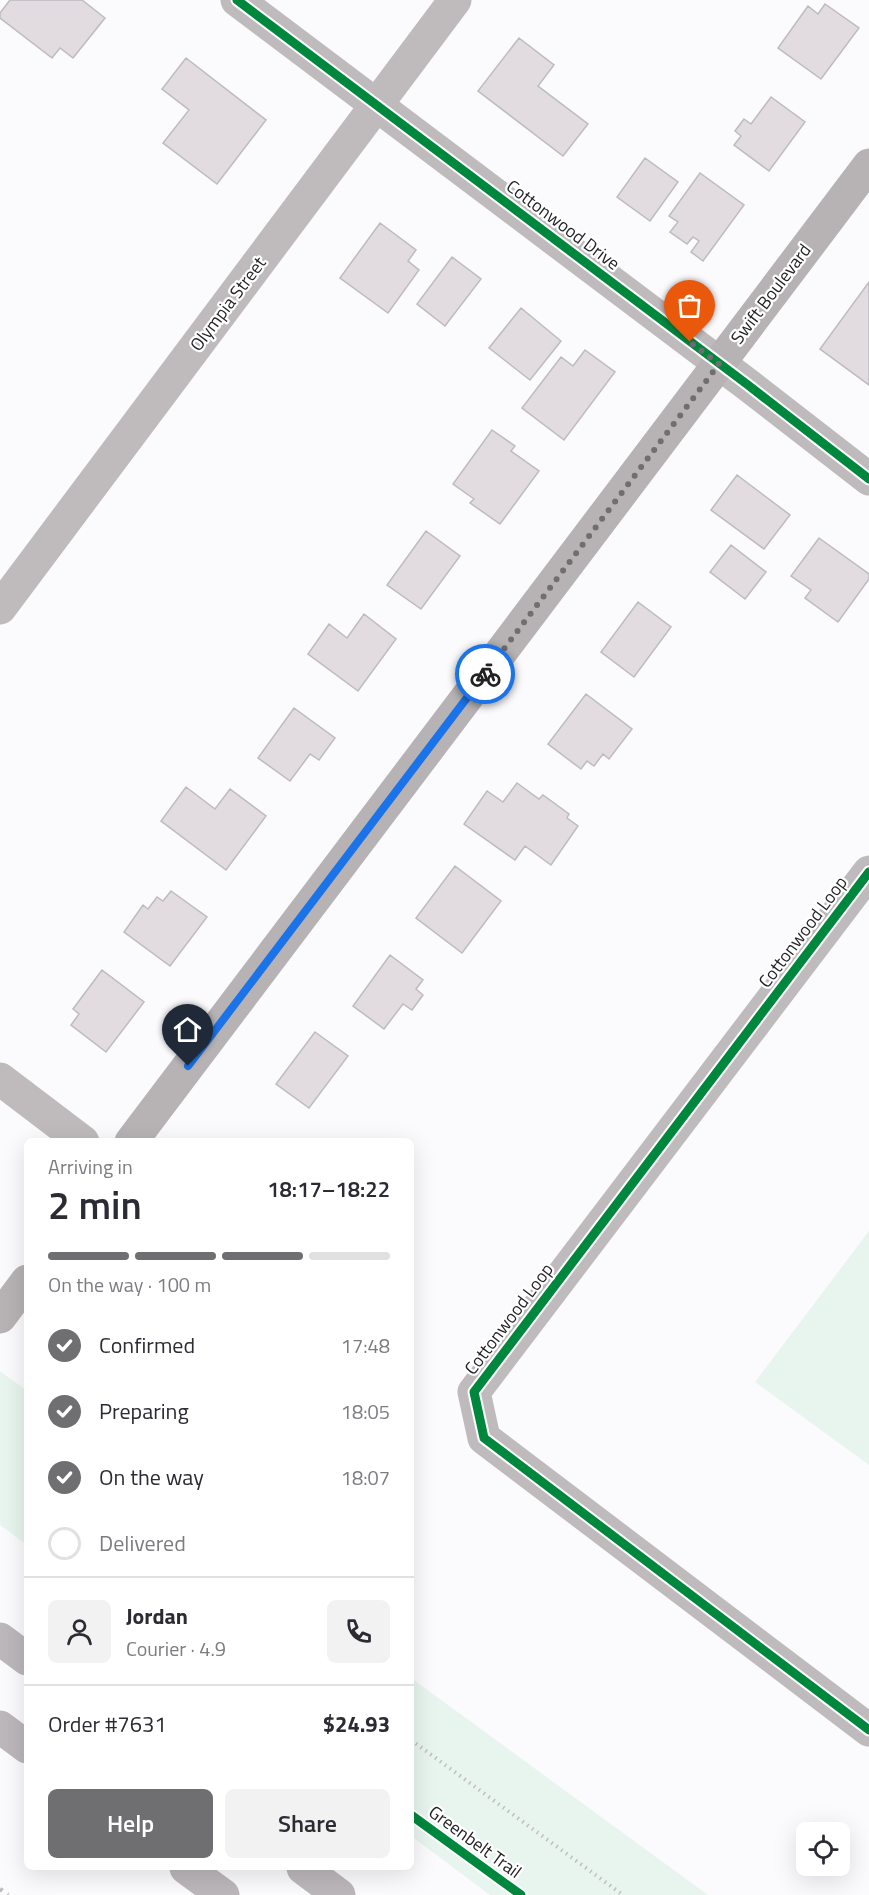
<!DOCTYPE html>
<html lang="en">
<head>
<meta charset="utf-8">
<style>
  :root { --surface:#fff; --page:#f2f2f3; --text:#2b2b33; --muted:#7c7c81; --line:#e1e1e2; --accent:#6f6e71 }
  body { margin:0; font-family:"Titillium Web",sans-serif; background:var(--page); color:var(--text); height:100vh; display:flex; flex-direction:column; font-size:22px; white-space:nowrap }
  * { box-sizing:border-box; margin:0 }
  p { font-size:20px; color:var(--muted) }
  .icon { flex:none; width:33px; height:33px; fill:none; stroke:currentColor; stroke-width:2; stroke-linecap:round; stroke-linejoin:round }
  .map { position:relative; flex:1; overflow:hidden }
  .side { position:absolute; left:24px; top:1138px; width:390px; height:732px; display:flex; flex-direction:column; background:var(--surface); border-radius:9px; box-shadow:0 6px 24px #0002 }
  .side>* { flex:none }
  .buttons { position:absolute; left:796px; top:1822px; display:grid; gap:12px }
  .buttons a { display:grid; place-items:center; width:54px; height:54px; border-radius:9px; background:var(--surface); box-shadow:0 6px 24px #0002; font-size:30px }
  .pin { position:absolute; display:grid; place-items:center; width:51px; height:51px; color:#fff; margin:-62px -26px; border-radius:50% 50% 50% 0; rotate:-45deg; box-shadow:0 0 6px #0007 }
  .pin .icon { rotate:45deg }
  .courier { position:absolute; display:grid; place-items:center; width:60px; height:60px; margin:-30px; border:4px solid #1a73e8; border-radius:50%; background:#fff; color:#222; box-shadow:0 2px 8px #0007 }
  .headline em { font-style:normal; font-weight:600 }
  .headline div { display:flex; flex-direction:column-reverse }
  .headline { display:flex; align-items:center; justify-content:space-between; height:102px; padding:0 24px }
  h1 { font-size:39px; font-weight:600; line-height:45px }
  .bar { display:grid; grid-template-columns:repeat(4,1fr); gap:9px 6px; align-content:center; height:72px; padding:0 24px }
  .bar i { height:8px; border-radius:4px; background:var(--line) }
  .bar .active { background:var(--accent) }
  .bar p { grid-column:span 4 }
  .line { display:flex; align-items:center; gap:15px; padding:0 24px; border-top:2px solid var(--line) }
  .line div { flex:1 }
  .round { display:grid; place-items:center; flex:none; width:63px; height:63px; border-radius:9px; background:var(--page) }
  ol { padding:0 24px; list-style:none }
  li { display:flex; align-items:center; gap:18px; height:66px }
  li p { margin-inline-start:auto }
  li .icon { padding:6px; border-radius:50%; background:var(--accent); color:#fff; stroke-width:4 }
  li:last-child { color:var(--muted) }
  li i { width:33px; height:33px; border:3px solid var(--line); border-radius:50% }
  .button { display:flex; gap:12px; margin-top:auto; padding:12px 24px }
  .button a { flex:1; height:69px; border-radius:9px; background:var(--accent); color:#fff; font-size:24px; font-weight:600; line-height:69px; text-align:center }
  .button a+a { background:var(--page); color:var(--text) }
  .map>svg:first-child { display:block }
</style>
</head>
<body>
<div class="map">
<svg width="869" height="1895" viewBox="0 0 869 1895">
  <rect width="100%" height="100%" fill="#fbfafd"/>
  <!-- green -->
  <path fill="#e8f5ef" d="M869,1231V1465L755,1382Z
    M0,1371L27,1391V1545L0,1525Z
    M411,1678L708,1895H490L411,1836Z"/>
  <!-- building -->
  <path fill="#e2dbe0" stroke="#bebbbe" stroke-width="1.5" d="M10,0H82L105,18L73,58L60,48L52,58L0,18V13Z
    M825,4L859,28L821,79L778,48L808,6L818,14Z
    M519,38L554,65L538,86L588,124L563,156L478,91Z
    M186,58L266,120L217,184L163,143L189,110L162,89Z
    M771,97L805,122L769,171L734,145L741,136L735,131L744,119L751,124Z
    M645,158L678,182L650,221L617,197Z
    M700,173L744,205L703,261L691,252L699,241L693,237L687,244L670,232L678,222L669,216Z
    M380,223L416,250L408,261L419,270L388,313L340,278Z
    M452,257L481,279L445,326L417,304Z
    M869,282V385L820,349Z
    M521,308L561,341L530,380L489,348Z
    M585,350L615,372L564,440L522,408L561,357L573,366Z
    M492,430L515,446L511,451L539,471L500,524L470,503L474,499L453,484Z
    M737,475L790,515L764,549L711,510Z
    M426,531L460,556L421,609L387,585Z
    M819,538L869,574V579L838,622L805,598L811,590L791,576Z
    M731,545L766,572L745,599L710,572Z
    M638,602L671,627L634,677L601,652Z
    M364,614L396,639L358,691L308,654L329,624L347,638Z
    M586,694L632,729L609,759L603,754L594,766L587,761L581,769L548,744Z
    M294,708L335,738L319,760L310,754L290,781L258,758Z
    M517,783L539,799L543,795L569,814L567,818L578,826L551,865L525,846L515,860L464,824L487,791L503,802Z
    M186,787L215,809L230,789L266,816L226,870L161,821Z
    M455,866L501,901L462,953L416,918Z
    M171,891L207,917L170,966L124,932L143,905L148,909L157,897L163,901Z
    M390,955L423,980L416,989L423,995L412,1010L403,1004L384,1029L353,1006Z
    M102,970L144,1002L106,1052L71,1025L79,1014L73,1009Z
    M315,1032L348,1056L309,1108L276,1084Z"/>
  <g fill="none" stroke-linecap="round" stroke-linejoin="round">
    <!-- path -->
    <path stroke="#c0bebf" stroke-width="4" stroke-dasharray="1.5 4.5" stroke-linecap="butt" d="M411,1740L623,1895"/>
    <!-- minor -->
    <path stroke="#bfbabc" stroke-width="33" d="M237,0L748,385L869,479
      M0,608L455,0
      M869,872L474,1392L484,1438L869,1730
      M0,1079L83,1142"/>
    <!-- major -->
    <path stroke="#b7b3b4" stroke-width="33" d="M131,1142L869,165
      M0,1317L27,1281"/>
    <!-- highway -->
    <path stroke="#bcb7ba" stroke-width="33" d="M0,1639L27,1659
      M0,1727L27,1747
      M186,1868L223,1895
      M303,1868L339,1895"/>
    <!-- rail -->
    <path stroke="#bdbabc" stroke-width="4.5" stroke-dasharray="3 6" stroke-linecap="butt" d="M0,1889L8,1895"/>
    <defs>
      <path id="cycleway" d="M237,0L748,385L869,479
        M869,872L474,1392L484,1438L869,1730
        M411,1815L521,1895"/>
    </defs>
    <!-- cycleway casing -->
    <use href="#cycleway" stroke="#fff" stroke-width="13"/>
    <!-- cycleway -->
    <use href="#cycleway" stroke="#00873e" stroke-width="9"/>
  </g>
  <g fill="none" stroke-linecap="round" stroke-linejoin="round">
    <!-- done -->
    <path stroke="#6f6e71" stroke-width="6" stroke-dasharray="0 10.8" d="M485,674L719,364L690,342"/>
    <!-- route -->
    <path stroke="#1a73e8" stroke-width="8" d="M188,1066L485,674"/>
  </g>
  <g text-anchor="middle" stroke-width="4.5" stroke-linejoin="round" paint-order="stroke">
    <!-- street labels -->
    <g font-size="18" fill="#232226" stroke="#fff">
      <text transform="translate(563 225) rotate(37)" y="6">Cottonwood Drive</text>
      <text transform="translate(771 294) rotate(-53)" y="6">Swift Boulevard</text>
      <text transform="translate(228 304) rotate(-53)" y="6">Olympia Street</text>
      <text transform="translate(803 932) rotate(-53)" y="6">Cottonwood Loop</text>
      <text transform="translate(509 1319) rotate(-53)" y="6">Cottonwood Loop</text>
      <text transform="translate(475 1842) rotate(36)" y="6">Greenbelt Trail</text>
    </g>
  </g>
</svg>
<div class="buttons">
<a><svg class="icon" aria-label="locate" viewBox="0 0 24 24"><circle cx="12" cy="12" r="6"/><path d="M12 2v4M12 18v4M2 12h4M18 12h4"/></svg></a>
</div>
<div class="pin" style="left:690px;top:342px;background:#ea580c"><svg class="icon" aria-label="bag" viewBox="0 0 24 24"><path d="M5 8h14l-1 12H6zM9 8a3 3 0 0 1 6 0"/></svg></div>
<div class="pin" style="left:188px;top:1066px;background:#1f2937"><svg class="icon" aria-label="home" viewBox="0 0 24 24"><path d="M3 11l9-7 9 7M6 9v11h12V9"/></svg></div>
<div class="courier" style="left:485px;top:674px"><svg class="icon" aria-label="bike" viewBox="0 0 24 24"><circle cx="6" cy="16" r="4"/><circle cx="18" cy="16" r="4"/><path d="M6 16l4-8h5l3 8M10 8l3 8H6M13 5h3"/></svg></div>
<section class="side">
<div class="headline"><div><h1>2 min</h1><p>Arriving in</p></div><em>18:17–18:22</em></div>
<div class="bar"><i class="active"></i><i class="active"></i><i class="active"></i><i></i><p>On the way · 100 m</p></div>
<ol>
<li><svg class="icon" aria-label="check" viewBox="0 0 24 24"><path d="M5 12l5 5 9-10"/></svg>Confirmed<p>17:48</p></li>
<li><svg class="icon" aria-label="check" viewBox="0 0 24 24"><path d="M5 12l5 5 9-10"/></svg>Preparing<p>18:05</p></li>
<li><svg class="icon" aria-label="check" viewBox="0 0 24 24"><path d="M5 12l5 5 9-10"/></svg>On the way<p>18:07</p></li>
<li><i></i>Delivered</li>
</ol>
<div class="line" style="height:108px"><a class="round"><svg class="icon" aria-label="person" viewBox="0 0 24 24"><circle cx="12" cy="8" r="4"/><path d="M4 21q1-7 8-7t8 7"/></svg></a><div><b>Jordan</b><p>Courier · 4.9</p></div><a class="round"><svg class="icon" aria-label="phone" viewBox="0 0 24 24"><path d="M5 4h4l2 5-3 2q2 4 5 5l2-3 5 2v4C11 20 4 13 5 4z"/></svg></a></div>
<div class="line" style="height:78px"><div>Order #7631</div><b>$24.93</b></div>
<div class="button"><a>Help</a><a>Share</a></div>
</section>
</div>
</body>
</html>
